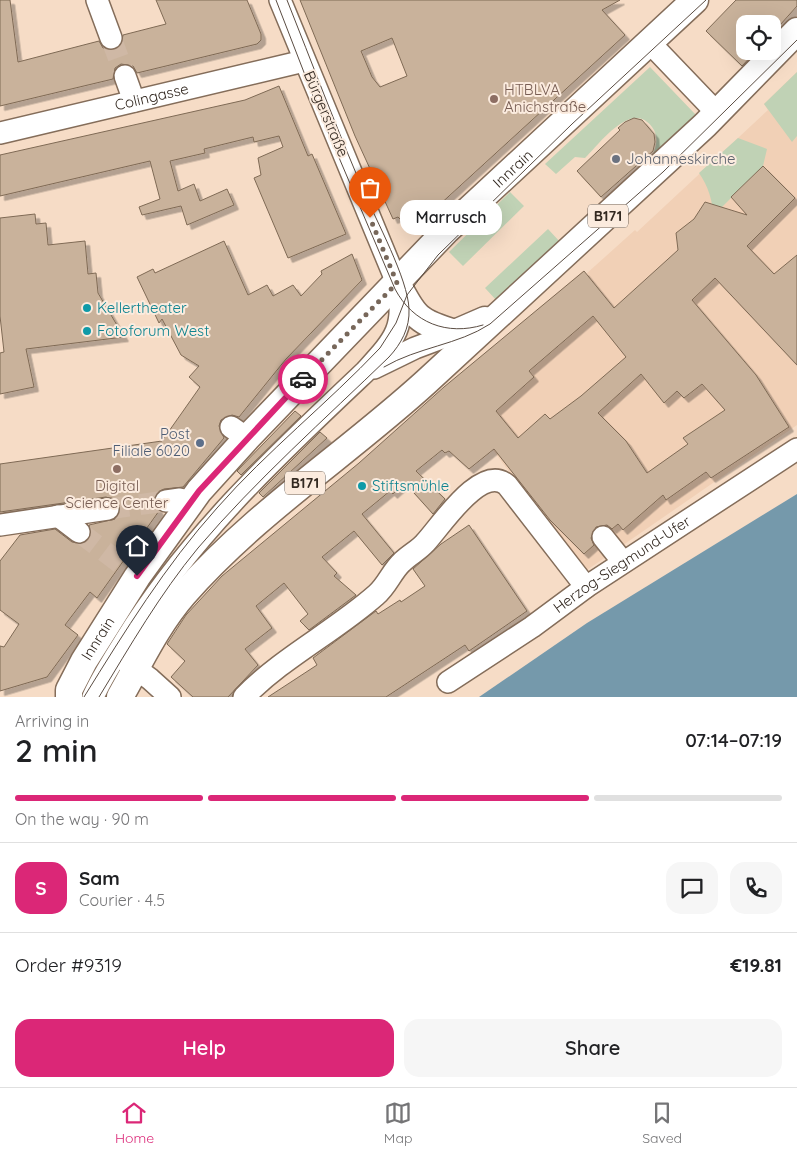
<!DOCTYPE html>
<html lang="en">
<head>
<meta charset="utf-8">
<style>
  :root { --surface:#fff; --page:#f6f6f6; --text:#202124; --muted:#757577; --line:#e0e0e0; --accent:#db2777 }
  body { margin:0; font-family:Quicksand,sans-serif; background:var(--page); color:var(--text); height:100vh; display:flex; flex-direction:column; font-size:19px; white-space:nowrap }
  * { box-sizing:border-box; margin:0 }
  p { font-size:16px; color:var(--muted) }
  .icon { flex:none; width:28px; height:28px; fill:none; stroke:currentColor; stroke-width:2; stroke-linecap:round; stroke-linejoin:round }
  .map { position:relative; height:697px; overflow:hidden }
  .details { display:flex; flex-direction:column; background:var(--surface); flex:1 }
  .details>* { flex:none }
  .controls { position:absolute; left:736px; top:15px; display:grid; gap:10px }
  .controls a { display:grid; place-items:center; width:45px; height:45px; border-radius:10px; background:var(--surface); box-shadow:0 5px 20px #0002; font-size:25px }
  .pin { position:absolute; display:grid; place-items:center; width:42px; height:42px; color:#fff; margin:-51px -21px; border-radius:50% 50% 50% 0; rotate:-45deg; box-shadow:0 0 5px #0007 }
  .pin .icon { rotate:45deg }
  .courier { position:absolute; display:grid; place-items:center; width:50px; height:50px; margin:-25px; border:4px solid #db2777; border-radius:50%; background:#fff; color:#222; box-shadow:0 1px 6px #0007 }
  .bubble { position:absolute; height:35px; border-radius:15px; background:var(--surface); box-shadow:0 5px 20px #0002; font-size:16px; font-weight:600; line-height:35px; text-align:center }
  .overview em { font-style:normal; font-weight:600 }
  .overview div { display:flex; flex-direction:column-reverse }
  .overview { display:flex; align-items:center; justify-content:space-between; height:85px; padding:0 15px }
  h1 { font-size:32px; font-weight:600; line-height:38px }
  .bar { display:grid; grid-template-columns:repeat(4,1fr); gap:8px 5px; align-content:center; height:60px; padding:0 15px }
  .bar i { height:6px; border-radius:4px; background:var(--line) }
  .bar .current { background:var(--accent) }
  .bar p { grid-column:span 4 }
  .line { display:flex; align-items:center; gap:12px; padding:0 15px; border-top:1px solid var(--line) }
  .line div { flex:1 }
  .round { display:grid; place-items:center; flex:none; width:52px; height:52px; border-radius:15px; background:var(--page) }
  .action { display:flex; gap:10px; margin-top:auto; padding:10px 15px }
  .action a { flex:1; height:58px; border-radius:15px; background:var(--accent); color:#fff; font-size:20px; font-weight:600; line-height:58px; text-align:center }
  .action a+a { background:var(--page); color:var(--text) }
  .dock { display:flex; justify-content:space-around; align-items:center; height:70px; border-top:1px solid var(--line); background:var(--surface); font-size:14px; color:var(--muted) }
  .dock a { display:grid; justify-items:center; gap:2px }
  .dock .current { color:var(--accent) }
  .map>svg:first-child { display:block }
</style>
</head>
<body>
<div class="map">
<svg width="797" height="697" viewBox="0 0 797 697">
  <defs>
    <filter id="shadow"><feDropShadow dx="4.5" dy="4.5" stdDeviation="0" flood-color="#0004"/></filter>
  </defs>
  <rect width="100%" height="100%" fill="#f6dcc6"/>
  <!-- built -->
  <path fill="#f1d0b6" d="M797,72V425L584,572L493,450L501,340L583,271L586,274L635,230L637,232L768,110L764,104Z"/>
  <!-- green -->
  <path fill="#c0d2b5" d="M650,67L696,115L650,160C656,149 660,138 652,127C632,99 600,143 585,158L575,157L556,174L545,164Z
    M797,72V136L792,142L764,104Z
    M738,138L767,149L763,166L713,216C713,201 708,186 699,173Z
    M510,192L524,206L463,266L449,252Z
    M548,229L561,243L497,301L485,288Z"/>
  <!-- water -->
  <path fill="#7599ab" d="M797,494V697H479L587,623Z"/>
  <!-- building -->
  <path fill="#c9b29b" stroke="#7f6a55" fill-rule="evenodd" filter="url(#shadow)" d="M0,0H10L18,62L99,41L103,48L116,50L121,46L123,35L166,24L156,0H247L261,34V40L257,44L137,73L133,66L121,64L115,68L113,79L0,106Z
    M300,0H620L602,10L625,35L425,218L423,216L416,222L413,220L408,222L402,221L398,217L393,219L355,136ZM392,38L407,76L380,87L372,77L361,51Z
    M736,0H797V6L772,34V24H745V51H756L742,66L706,31Z
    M279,86L308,156L312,154L346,234L288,258L254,178L261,175L258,158L283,147L279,136L254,142L253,137L204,149L205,153L170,161L178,191L194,184L200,201L227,189L234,205L187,225L181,206L142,215L139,207L160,199L150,161L0,196V155L245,100Z
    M634,118L642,120L654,134L655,142L653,151L601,197L577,171L620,130L618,128L625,122Z
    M763,166L795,198L747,246L774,274L797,255V365L715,278L692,300L756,375L789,427L711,478L706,472L666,500L663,495L623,530L618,524L612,529L607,525L596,527L591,538L594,545L584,554L550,520L494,449L469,469L449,451L445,453L442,450L416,471L445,499L433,514L405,483L393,494L390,491L362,514L394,553L382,565L354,531L322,557L337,573L334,576L356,595L309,630L300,621L308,614L284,583L256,606L272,628L245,649L258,665L228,697H193L171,677L185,661L167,644L186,615L222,576L359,463L444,387L584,271L614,308L678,250L676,233L694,219L705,202L747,215L731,197ZM593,316L626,357L581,396L550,419L545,414L518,438L496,411L534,377L529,371ZM641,374L664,403L677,391L684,398L702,384L725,410L683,438L688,444L647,473L626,441L598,413Z
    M35,214L36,224L46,223L48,245L85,241L88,274L96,273L98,293L124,337L26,349L34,387L0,394V353L4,352L0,316V218Z
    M224,241L248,295L267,285L273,296L293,285L301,296L322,274L321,271L352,254L362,280L286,359L239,417L232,415L221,420L219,426L224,438L183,487L164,489L158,492L154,502L159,511L97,598L90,592L65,625L78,635L47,677L0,691V646L4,647L19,624L0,610V561L20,535L55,529L72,542L84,543L91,534L89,525L115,519L120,508L117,501L106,497L0,512V464L162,441L200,387L189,377L199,366L181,355L162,319L159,323L137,277L153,269L155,273Z
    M295,411L301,416L241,475L237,471Z
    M320,432L327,438L263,497L259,493Z
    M469,525L527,611L469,651L465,645L386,697H268L317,665L313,658L376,611L378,614L400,600L401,602L425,586L413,569L441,544Z"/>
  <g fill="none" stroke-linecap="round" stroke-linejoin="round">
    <!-- minor-tunnel -->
    <path stroke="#cfb8a5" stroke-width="21" stroke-dasharray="21 11" stroke-linecap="butt" d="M111,38L125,76
      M108,509L166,501
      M79,532L120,563"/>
    <defs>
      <g id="minor">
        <path d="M97,0L111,38"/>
        <path d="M649,42L717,113"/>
        <path d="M125,76L134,101"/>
        <path id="s1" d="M0,133L304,61"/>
        <path d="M374,368L415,348L455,333"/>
        <path d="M231,427L247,438"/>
        <path d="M166,501L180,499L188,507"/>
        <path d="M58,516L79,532"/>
        <path d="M0,525L108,509"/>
        <path d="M603,537L623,562"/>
        <path d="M123,659L150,679L170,697"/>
        <path id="s2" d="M448,682L532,627L586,587L797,449"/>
        <path d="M93,697C102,677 114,659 125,641C189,537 277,455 365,372C394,340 407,328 397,283L280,0"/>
        <path d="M244,697C283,657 334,632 376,595C387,586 392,571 402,562C409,555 419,550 425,543C441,526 481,463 507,485L586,587"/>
      </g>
      <g id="major">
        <path d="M397,283C414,317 418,322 455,333L485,320"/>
        <path id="s3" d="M69,697V690L84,661L137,577L199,491L247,438L447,230L695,0"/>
        <path d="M120,697C140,662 157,625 184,594C255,513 347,454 426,382L705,125L797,31"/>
      </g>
    </defs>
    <!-- minor casing -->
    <use href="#minor" stroke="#846d5a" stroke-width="24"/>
    <!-- major casing -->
    <use href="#major" stroke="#846d5a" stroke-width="29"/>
    <!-- minor -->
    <use href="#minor" stroke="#fff" stroke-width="21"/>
    <!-- major -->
    <use href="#major" stroke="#fff" stroke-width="26"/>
    <!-- tram -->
    <path stroke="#5a4c42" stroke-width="1" d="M276,0L317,106L395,289C413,323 447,336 483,325
      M384,367C418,347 458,345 490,324L663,172L797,40
      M84,697C125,631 165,566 217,508C267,451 328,403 380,348L396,323L407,295L438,255L572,124L706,0
      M99,697C130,646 160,594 198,548C256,480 325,419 389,357C401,344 410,328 409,309C408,279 376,220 363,190C336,127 312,63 287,0"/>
  </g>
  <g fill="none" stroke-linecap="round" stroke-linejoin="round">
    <!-- done -->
    <path stroke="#77675a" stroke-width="5" stroke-dasharray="0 9" d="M303,379L397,283L370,218"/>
    <!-- route -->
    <path stroke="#db2777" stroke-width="6" d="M137,576L199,491L303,379"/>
  </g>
  <!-- markers -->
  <g fill="#8d6e63" stroke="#fbebde" stroke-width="2">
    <circle cx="494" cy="99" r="5"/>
    <circle cx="117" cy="469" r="5"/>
  </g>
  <circle fill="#6b7280" stroke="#fbebde" stroke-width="2" cx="616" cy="159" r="5"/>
  <g fill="#0f9aa8" stroke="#fbebde" stroke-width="2">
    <circle cx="87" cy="308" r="5"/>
    <circle cx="87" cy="331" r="5"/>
    <circle cx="362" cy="486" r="5"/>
  </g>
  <circle fill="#5c6f8a" stroke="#fbebde" stroke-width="2" cx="200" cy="443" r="5"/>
  <g text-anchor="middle" stroke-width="4" stroke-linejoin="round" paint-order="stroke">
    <!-- shield labels -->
    <g fill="#fbebde" stroke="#6e6259" stroke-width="1">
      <rect x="588" y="204.5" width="40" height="23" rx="4"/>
      <rect x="285" y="471.5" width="40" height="23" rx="4"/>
    </g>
    <g font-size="14" font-weight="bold" fill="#322820">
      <text x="608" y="221">B171</text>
      <text x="305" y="488">B171</text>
    </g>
    <!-- education labels -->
    <g font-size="15" fill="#785e54" stroke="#fbebde" text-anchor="start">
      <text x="504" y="95">HTBLVA<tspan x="504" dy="17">Anichstraße</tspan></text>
      <text x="117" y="491" text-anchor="middle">Digital<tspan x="117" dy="17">Science Center</tspan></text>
    </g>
    <!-- street labels -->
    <g font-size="15" fill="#322820" stroke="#fbebde">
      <text dy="5" stroke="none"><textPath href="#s1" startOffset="156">Colingasse</textPath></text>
      <text transform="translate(326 114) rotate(67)" y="5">Bürgerstraße</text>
      <text dy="5" stroke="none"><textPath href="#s3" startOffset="695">Innrain</textPath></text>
      <text dy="5" stroke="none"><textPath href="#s2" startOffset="210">Herzog-Siegmund-Ufer</textPath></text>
      <text dy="5" stroke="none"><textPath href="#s3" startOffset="66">Innrain</textPath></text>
    </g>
    <!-- worship labels -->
    <g font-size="15" fill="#5b616d" stroke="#fbebde" text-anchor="start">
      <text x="626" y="164">Johanneskirche</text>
    </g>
    <!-- culture labels -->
    <g font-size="15" fill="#0d838f" stroke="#fbebde" text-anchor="start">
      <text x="97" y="313">Kellertheater</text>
      <text x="97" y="336">Fotoforum West</text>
      <text x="372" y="491">Stiftsmühle</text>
    </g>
    <!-- service labels -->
    <g font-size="15" fill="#4e5e75" stroke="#fbebde" text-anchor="end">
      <text x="190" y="439">Post<tspan x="190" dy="17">Filiale 6020</tspan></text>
    </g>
  </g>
</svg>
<div class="controls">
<a><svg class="icon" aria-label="locate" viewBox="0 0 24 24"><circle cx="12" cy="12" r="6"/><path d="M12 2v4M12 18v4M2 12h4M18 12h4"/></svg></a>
</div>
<div class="pin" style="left:370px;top:218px;background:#ea580c"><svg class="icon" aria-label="bag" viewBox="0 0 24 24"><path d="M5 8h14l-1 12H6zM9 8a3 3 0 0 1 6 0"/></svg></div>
<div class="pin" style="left:137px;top:576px;background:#1f2937"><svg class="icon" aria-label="home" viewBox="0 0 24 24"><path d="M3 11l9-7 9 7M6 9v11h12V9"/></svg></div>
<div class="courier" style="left:303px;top:379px"><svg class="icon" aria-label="car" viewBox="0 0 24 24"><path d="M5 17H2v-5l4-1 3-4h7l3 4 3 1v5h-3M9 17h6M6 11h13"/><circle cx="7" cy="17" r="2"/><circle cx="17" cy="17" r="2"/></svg></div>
<div class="bubble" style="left:400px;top:200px;width:102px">Marrusch</div>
</div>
<section class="details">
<div class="overview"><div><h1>2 min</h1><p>Arriving in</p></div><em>07:14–07:19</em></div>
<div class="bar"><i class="current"></i><i class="current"></i><i class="current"></i><i></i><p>On the way · 90 m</p></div>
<div class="line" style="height:90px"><b class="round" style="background:var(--accent);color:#fff">S</b><div><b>Sam</b><p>Courier · 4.5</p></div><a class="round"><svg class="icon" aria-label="chat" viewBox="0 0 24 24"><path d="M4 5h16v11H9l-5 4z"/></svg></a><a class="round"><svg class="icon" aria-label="phone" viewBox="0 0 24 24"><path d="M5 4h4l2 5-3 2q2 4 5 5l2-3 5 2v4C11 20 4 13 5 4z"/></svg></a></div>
<div class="line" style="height:65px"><div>Order #9319</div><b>€19.81</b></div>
<div class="action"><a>Help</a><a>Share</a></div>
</section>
<nav class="dock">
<a class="current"><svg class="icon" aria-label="home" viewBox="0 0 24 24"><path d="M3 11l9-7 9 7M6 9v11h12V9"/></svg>Home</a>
<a><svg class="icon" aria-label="map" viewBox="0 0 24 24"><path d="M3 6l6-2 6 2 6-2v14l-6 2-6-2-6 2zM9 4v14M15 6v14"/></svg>Map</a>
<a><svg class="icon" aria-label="saved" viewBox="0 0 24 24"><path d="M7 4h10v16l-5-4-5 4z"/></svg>Saved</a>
</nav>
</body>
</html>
